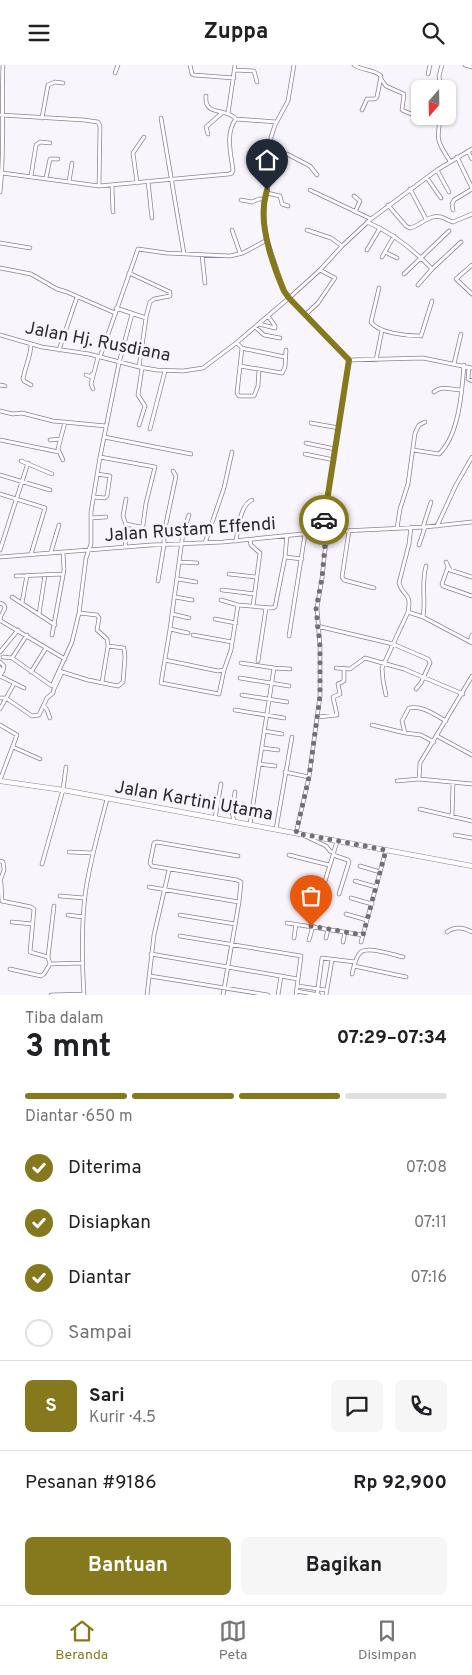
<!DOCTYPE html>
<html lang="id">
<head>
<meta charset="utf-8">
<style>
  :root { --surface:#fff; --page:#f6f6f6; --text:#202124; --muted:#757577; --line:#e0e0e0; --accent:#86791d }
  body { margin:0; font-family:Overpass,sans-serif; background:var(--page); color:var(--text); height:100vh; display:flex; flex-direction:column; font-size:19px; white-space:nowrap }
  * { box-sizing:border-box; margin:0 }
  p { font-size:16px; color:var(--muted) }
  .icon { flex:none; width:28px; height:28px; fill:none; stroke:currentColor; stroke-width:2; stroke-linecap:round; stroke-linejoin:round }
  .map { position:relative; height:930px; overflow:hidden }
  .sheet { display:flex; flex-direction:column; background:var(--surface); flex:1 }
  .sheet>* { flex:none }
  .needle { width:32px; rotate:200deg }
  .controls { position:absolute; left:411px; top:15px; display:grid; gap:10px }
  .controls a { display:grid; place-items:center; width:45px; height:45px; border-radius:8px; background:var(--surface); box-shadow:0 1px 4px #0004; font-size:25px }
  .pin { position:absolute; display:grid; place-items:center; width:42px; height:42px; color:#fff; margin:-51px -21px; border-radius:50% 50% 50% 0; rotate:-45deg; box-shadow:0 0 5px #0007 }
  .pin .icon { rotate:45deg }
  .courier { position:absolute; display:grid; place-items:center; width:50px; height:50px; margin:-25px; border:4px solid #86791d; border-radius:50%; background:#fff; color:#222; box-shadow:0 1px 6px #0007 }
  .overview em { font-style:normal; font-weight:700 }
  .overview div { display:flex; flex-direction:column-reverse }
  .overview { display:flex; align-items:center; justify-content:space-between; height:85px; padding:0 25px }
  h1 { font-size:32px; font-weight:700; line-height:38px }
  .bar { display:grid; grid-template-columns:repeat(4,1fr); gap:8px 5px; align-content:center; height:60px; padding:0 25px }
  .bar i { height:6px; border-radius:4px; background:var(--line) }
  .bar .current { background:var(--accent) }
  .bar p { grid-column:span 4 }
  .line { display:flex; align-items:center; gap:12px; padding:0 25px; border-top:1px solid var(--line) }
  .line div { flex:1 }
  .round { display:grid; place-items:center; flex:none; width:52px; height:52px; border-radius:8px; background:var(--page) }
  ol { padding:0 25px; list-style:none }
  li { display:flex; align-items:center; gap:15px; height:55px }
  li p { margin-inline-start:auto }
  li .icon { padding:5px; border-radius:50%; background:var(--accent); color:#fff; stroke-width:4 }
  li:last-child { color:var(--muted) }
  li i { width:28px; height:28px; border:2px solid var(--line); border-radius:50% }
  .action { display:flex; gap:10px; margin-top:auto; padding:10px 25px }
  .action a { flex:1; height:58px; border-radius:8px; background:var(--accent); color:#fff; font-size:20px; font-weight:700; line-height:58px; text-align:center }
  .action a+a { background:var(--page); color:var(--text) }
  header { display:flex; justify-content:space-between; align-items:center; height:65px; padding:0 25px; background:var(--surface); font-size:22px; font-weight:700 }
  .menu { display:flex; justify-content:space-around; align-items:center; height:70px; border-top:1px solid var(--line); background:var(--surface); font-size:14px; color:var(--muted) }
  .menu a { display:grid; justify-items:center; gap:2px }
  .menu .current { color:var(--accent) }
  .map>svg:first-child { display:block }
</style>
</head>
<body>
<header><svg class="icon" aria-label="menu" viewBox="0 0 24 24"><path d="M4 6h16M4 12h16M4 18h16"/></svg>Zuppa<svg class="icon" aria-label="search" viewBox="0 0 24 24"><circle cx="10" cy="10" r="6"/><path d="M15 15l6 6"/></svg></header>
<div class="map">
<svg width="472" height="930" viewBox="0 0 472 930">
  <rect width="100%" height="100%" fill="#f9f5fc"/>
  <g fill="none" stroke-linecap="round" stroke-linejoin="round">
    <defs>
      <path id="street" d="M190,0L192,9L194,10L234,13
        M294,0L288,36L275,60L271,72L268,119L264,141V159L267,175L284,226L289,233L349,295L423,293L472,303
        M354,0C363,6 374,4 381,11L377,32L375,34H367L362,45
        M465,0L472,2
        M235,5L254,6L257,17
        M115,8L118,0
        M428,9L430,0
        M381,14L386,21L404,29L402,45C414,51 427,53 439,58
        M441,24L439,11L442,0
        M206,31C204,52 226,42 236,54
        M228,49L235,0
        M1,50L84,55L98,57L100,61L99,121
        M441,51C436,74 437,77 450,96
        M42,53L48,20L55,17L63,18
        M161,53L184,189
        M236,54L276,57
        M208,69L206,62L222,48
        M468,86L472,94
        M270,89H287L310,101L317,110
        M457,92L472,123
        M437,105L449,127
        M2,108L99,121L229,109L232,108L233,105C231,90 225,67 236,54
        M31,111L36,80L40,77L50,78
        M46,113L50,94H58
        M427,113L441,133
        M148,116L152,153
        M69,117L72,98
        M137,118L133,88L144,72
        M112,121L113,147
        M410,124L426,154
        M310,125L371,154
        M0,127C5,84 1,42 3,0
        M267,128L280,131L282,139L288,141
        M354,131L360,136L355,147
        M241,135L252,137L259,134H265
        M388,140L406,161L410,163C420,161 429,149 441,152C445,153 449,156 453,157L472,149
        M453,145L452,139L454,135L472,124
        M367,157C393,168 413,184 432,204L418,220
        M232,165L240,188
        M307,165L331,173L342,181
        M0,178L30,183
        M367,185L380,163
        M385,187L397,193
        M202,190L205,218
        M382,192L394,171
        M472,200L456,214L472,229
        M0,203L31,209L57,224L67,227L115,248
        M432,204L461,177
        M129,208L170,227V231L154,234L150,237L146,252
        M404,209L449,166
        M379,223L371,257C378,268 407,271 421,271L432,236
        M116,243L146,253L139,302
        M305,250L318,238L335,213L320,205
        M259,259L275,263V261L268,251
        M255,262L264,270L280,273
        M0,270L42,282L89,289L139,302L157,305L183,306L203,303L235,279L289,233L320,205L342,181L371,154L437,105L472,84
        M237,278L242,283L246,284L285,292
        M242,283L237,328L239,331H254L258,321L259,304
        M59,285L77,232
        M100,292L138,184L166,188L230,191L243,188L267,175
        M376,295L382,265
        M454,299L461,269
        M240,301L282,308L285,302L286,285
        M469,302L468,314L472,316
        M86,310L91,312L92,309
        M0,320L5,321
        M31,320L24,316L23,314C25,302 31,291 31,279
        M93,324L91,319L98,292
        M434,327C442,320 451,325 461,325
        M0,346L13,349L22,348L53,356L106,361
        M311,358L339,363
        M139,360L145,341L138,330L142,303
        M150,364L165,306
        M104,372L191,389
        M0,375L59,387
        M50,375L60,374
        M306,378L335,384
        M413,385L439,389C459,370 462,327 464,300
        M305,389L334,395
        M100,392L155,402L146,438L143,460L140,462L126,459
        M63,395L58,384L65,357
        M21,396L52,409
        M0,410L50,425
        M0,429L45,443L31,489
        M94,432L105,433L107,431L110,411L97,409
        M91,453L106,452
        M437,461L456,420L472,392
        M423,462L431,437
        M397,463L400,444L408,419L415,368L419,360L425,357
        M349,466L342,512L344,515L374,523
        M322,467L349,295
        M250,475L251,480L260,488L253,541
        M236,476C238,464 240,440 252,435
        M205,478L224,423L232,387
        M419,480L425,462
        M125,482L127,463L123,451L126,434
        M0,485L28,398
        M51,487L59,460
        M0,492L151,480L223,477L322,467L425,462L472,457
        M285,492L302,494
        M180,497L197,498
        M446,497L450,505L472,512
        M448,502L442,519L443,521L472,531
        M229,509L256,512
        M16,511L63,509
        M178,514L196,517
        M158,516L164,480V468L176,411L173,406
        M222,525L255,529
        M12,532L55,560
        M175,532L192,535
        M221,535L238,540
        M0,538L4,540L5,543L0,553L1,556L65,594
        M22,538L27,510
        M408,547L423,552L472,578
        M39,549L45,510
        M172,549L189,553
        M423,552C426,534 421,519 426,501
        M215,554L236,558
        M317,561L393,579L428,594L430,598L421,618L416,624
        M170,564L161,618L219,629L224,605
        M188,568L170,564L183,468L189,450
        M27,570L12,593L52,621L72,577L79,548L86,493L91,479V447L100,392L119,298L132,249
        M52,570L64,505L63,487
        M193,570L232,577
        M289,571L305,469
        M470,577L472,570
        M0,587L18,565
        M3,592L12,593
        M165,595L218,606L224,605L231,585L238,540L272,543L275,542L285,492L287,470
        M258,596L266,543
        M0,597L4,601L3,606
        M241,598L274,603
        M0,603L2,607L0,611L24,623
        M336,603L350,604L365,593L404,604L463,629
        M59,606L88,615L118,621L123,617L125,592L124,583L108,581L107,574L97,565L99,553L97,550L79,548
        M31,607L46,583
        M240,613L289,621
        M102,617L108,581
        M242,630L287,637
        M386,630L383,615L382,603L408,547C412,526 403,533 399,518L409,479L411,462
        M0,633H6L32,651L39,650L47,633L53,628L54,624L62,607
        M44,641L47,645L50,653
        M0,644L14,619
        M235,645L284,653
        M318,652L337,650L333,632L340,629L338,619L344,616V603
        M0,660L17,670L0,715
        M372,660L405,668L421,670L434,677
        M264,666L282,669
        M405,668L402,656L409,643C422,640 435,650 446,656
        M437,671L472,690
        M13,682L40,694
        M262,683L278,685
        M259,699L275,701
        M285,707L309,712
        M419,714L420,698L472,611
        M397,716L419,714L472,719
        M420,744L472,756
        M452,752L453,718
        M215,753L221,719
        M234,757L232,747L235,727
        M250,759L274,603L290,604
        M276,764L292,672
        M299,769L296,768L309,712L320,631V581L317,543L322,513L327,467
        M455,770L472,773
        M305,771L326,781L330,786L334,788
        M337,776L333,790L348,795L349,797L339,829
        M69,787L93,788
        M289,790L329,800
        M0,796L3,797L4,805L0,816
        M42,799L63,725L66,702
        M360,801L380,807
        M355,816L376,822
        M0,817L1,818L2,836L31,842L34,844L30,887L48,892
        M149,822L239,837
        M322,826L333,790
        M60,831L84,833
        M351,833L372,839
        M346,849L367,855
        M68,850L83,852
        M180,850L235,859
        M12,857L32,859
        M287,858L363,870
        M447,867C455,861 463,862 472,867
        M180,871L301,891L296,930
        M294,873L296,859
        M326,873L328,864
        M309,875L313,861
        M343,877L345,867
        M361,877L386,785
        M151,889L298,914
        M50,899L82,898
        M354,901L406,912
        M10,904L41,911L44,909L50,899L48,892L54,841
        M352,909C354,902 355,892 361,887C368,881 394,890 403,892
        M150,911L268,930
        M297,921L326,925
        M296,926L319,930
        M51,930L84,929
        M84,930C82,897 81,864 85,831C89,798 99,766 107,734
        M147,930L154,870L169,805
        M223,930L239,837L241,817L237,815L152,801L150,798L154,778L157,777L238,791
        M278,930L281,911
        M317,930L322,893L355,897
        M326,930L332,895"/>
      <path id="secondary" d="M0,716L63,725L472,801"/>
    </defs>
    <!-- street casing -->
    <use href="#street" stroke="#8f7e9c" stroke-width="4.5"/>
    <!-- secondary casing -->
    <use href="#secondary" stroke="#8f7e9c" stroke-width="5.5"/>
    <!-- street -->
    <use href="#street" stroke="#fff" stroke-width="3"/>
    <!-- secondary -->
    <use href="#secondary" stroke="#fff" stroke-width="4.5"/>
  </g>
  <g fill="none" stroke-linecap="round" stroke-linejoin="round">
    <!-- done -->
    <path stroke="#746e79" stroke-width="5" stroke-dasharray="0 9" d="M311,861L363,870L386,785L296,768L309,712L320,631V581L316,544L322,513L326,467H322L324,455"/>
    <!-- route -->
    <path stroke="#86791d" stroke-width="6" d="M267,125C266,130 264,135 264,141C261,166 274,203 284,226L289,233L349,295L324,455"/>
  </g>
  <g text-anchor="middle" stroke-width="5" stroke-linejoin="round" paint-order="stroke">
    <!-- street labels -->
    <g font-size="18" fill="#2d2632" stroke="#f9f5fc">
      <text transform="translate(98 276) rotate(11)" y="6">Jalan Hj. Rusdiana</text>
      <text transform="translate(190 464) rotate(-4)" y="6">Jalan Rustam Effendi</text>
      <text transform="translate(194 735) rotate(10)" y="6">Jalan Kartini Utama</text>
    </g>
  </g>
</svg>
<div class="controls">
<a><svg class="needle" viewBox="-14 -14 28 28"><path d="M0-13l5 13h-10z" fill="#e53935"/><path d="M0 13l5-13h-10z" fill="#757577"/></svg></a>
</div>
<div class="pin" style="left:311px;top:861px;background:#ea580c"><svg class="icon" aria-label="bag" viewBox="0 0 24 24"><path d="M5 8h14l-1 12H6zM9 8a3 3 0 0 1 6 0"/></svg></div>
<div class="pin" style="left:267px;top:125px;background:#1f2937"><svg class="icon" aria-label="home" viewBox="0 0 24 24"><path d="M3 11l9-7 9 7M6 9v11h12V9"/></svg></div>
<div class="courier" style="left:324px;top:455px"><svg class="icon" aria-label="car" viewBox="0 0 24 24"><path d="M5 17H2v-5l4-1 3-4h7l3 4 3 1v5h-3M9 17h6M6 11h13"/><circle cx="7" cy="17" r="2"/><circle cx="17" cy="17" r="2"/></svg></div>
</div>
<section class="sheet">
<div class="overview"><div><h1>3 mnt</h1><p>Tiba dalam</p></div><em>07:29–07:34</em></div>
<div class="bar"><i class="current"></i><i class="current"></i><i class="current"></i><i></i><p>Diantar · 650 m</p></div>
<ol>
<li><svg class="icon" aria-label="check" viewBox="0 0 24 24"><path d="M5 12l5 5 9-10"/></svg>Diterima<p>07:08</p></li>
<li><svg class="icon" aria-label="check" viewBox="0 0 24 24"><path d="M5 12l5 5 9-10"/></svg>Disiapkan<p>07:11</p></li>
<li><svg class="icon" aria-label="check" viewBox="0 0 24 24"><path d="M5 12l5 5 9-10"/></svg>Diantar<p>07:16</p></li>
<li><i></i>Sampai</li>
</ol>
<div class="line" style="height:90px"><b class="round" style="background:var(--accent);color:#fff">S</b><div><b>Sari</b><p>Kurir · 4.5</p></div><a class="round"><svg class="icon" aria-label="chat" viewBox="0 0 24 24"><path d="M4 5h16v11H9l-5 4z"/></svg></a><a class="round"><svg class="icon" aria-label="phone" viewBox="0 0 24 24"><path d="M5 4h4l2 5-3 2q2 4 5 5l2-3 5 2v4C11 20 4 13 5 4z"/></svg></a></div>
<div class="line" style="height:65px"><div>Pesanan #9186</div><b>Rp 92,900</b></div>
<div class="action"><a>Bantuan</a><a>Bagikan</a></div>
</section>
<nav class="menu">
<a class="current"><svg class="icon" aria-label="home" viewBox="0 0 24 24"><path d="M3 11l9-7 9 7M6 9v11h12V9"/></svg>Beranda</a>
<a><svg class="icon" aria-label="map" viewBox="0 0 24 24"><path d="M3 6l6-2 6 2 6-2v14l-6 2-6-2-6 2zM9 4v14M15 6v14"/></svg>Peta</a>
<a><svg class="icon" aria-label="saved" viewBox="0 0 24 24"><path d="M7 4h10v16l-5-4-5 4z"/></svg>Disimpan</a>
</nav>
</body>
</html>
